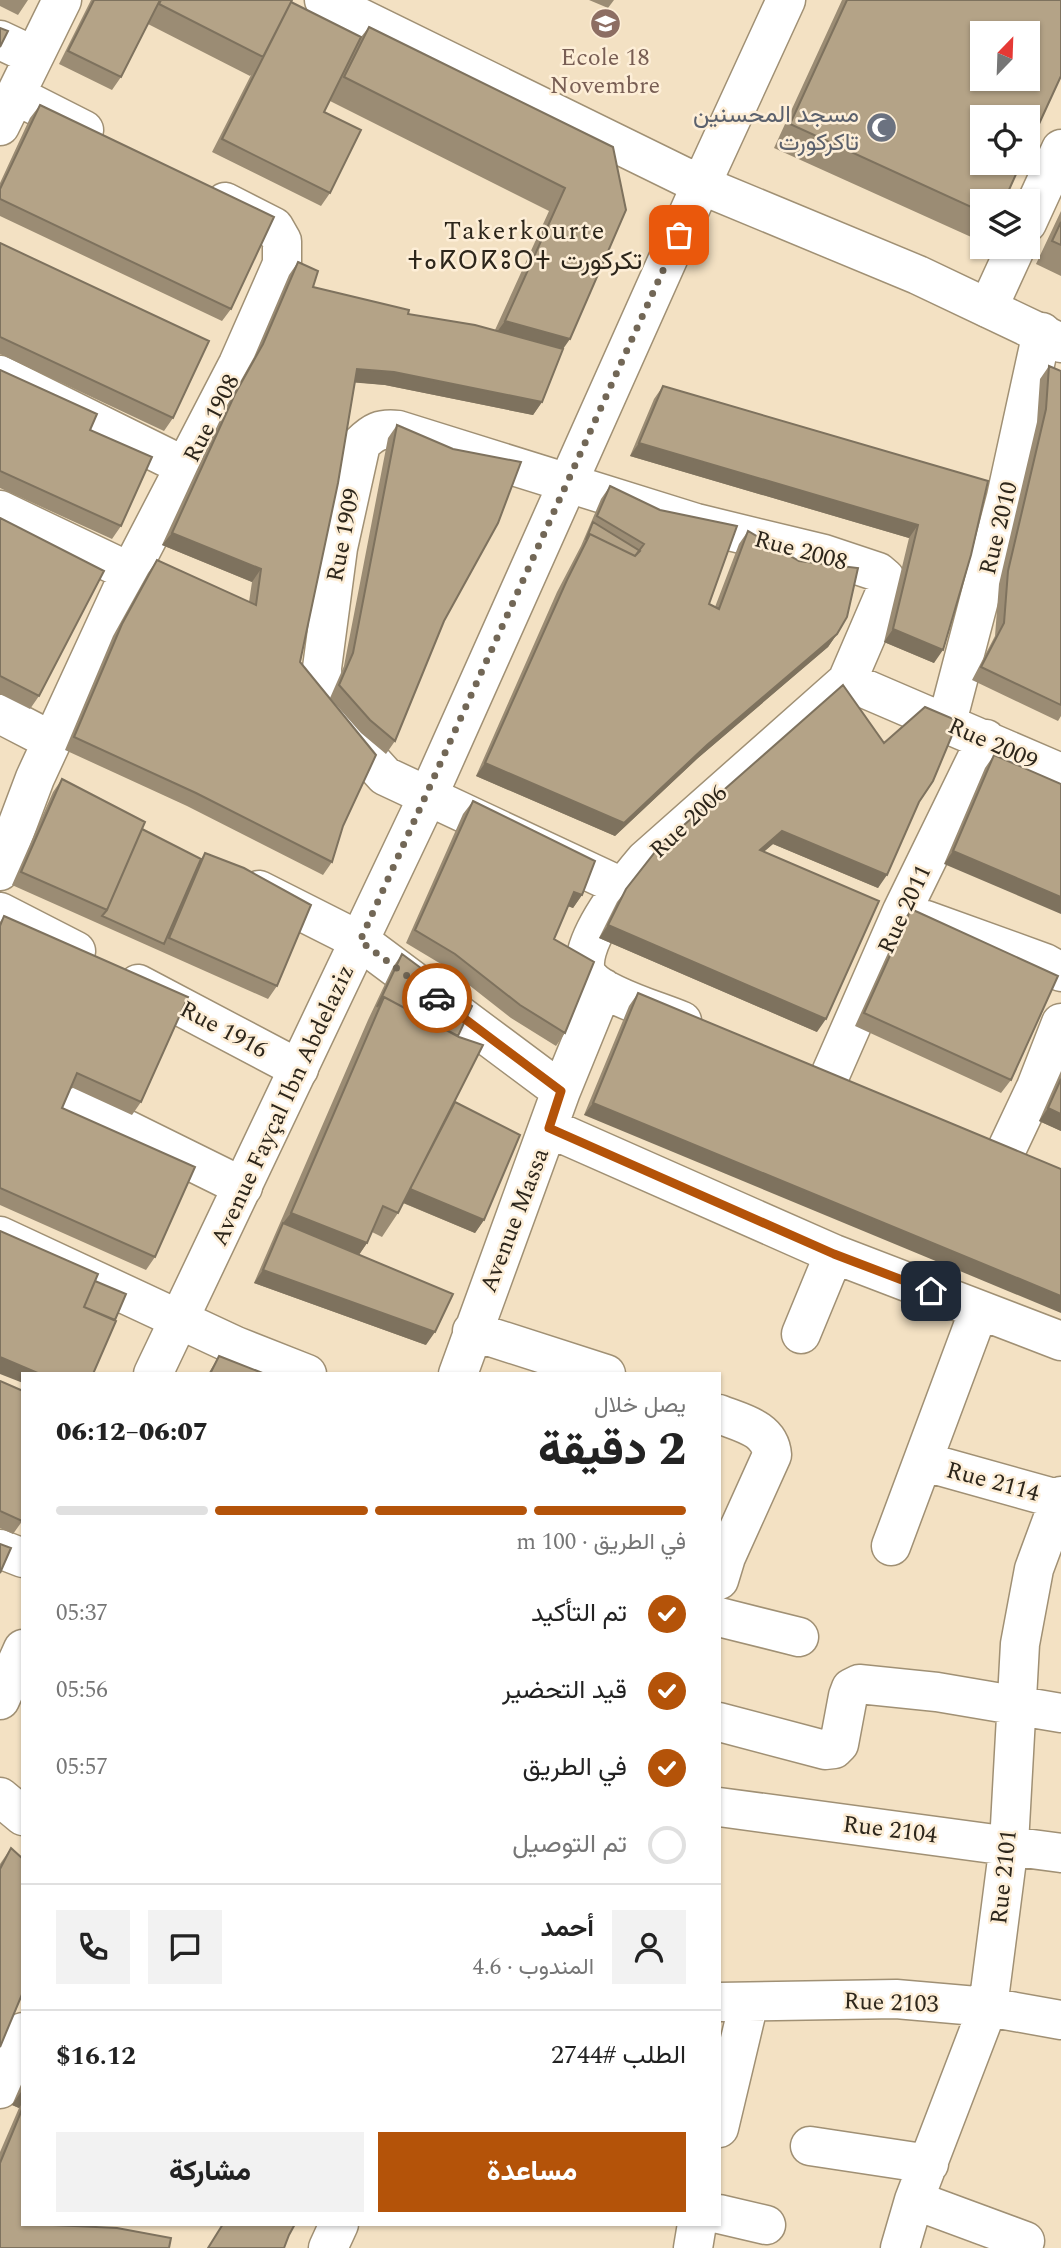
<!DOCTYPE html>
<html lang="ar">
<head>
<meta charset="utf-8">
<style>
  :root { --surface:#fff; --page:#f2f2f2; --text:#222; --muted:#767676; --line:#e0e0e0; --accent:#b45309 }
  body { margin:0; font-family:Spectral,Vazirmatn,"Noto Sans Tifinagh",serif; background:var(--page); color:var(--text); direction:rtl; height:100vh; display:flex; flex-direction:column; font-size:26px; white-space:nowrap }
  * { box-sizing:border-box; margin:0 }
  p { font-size:23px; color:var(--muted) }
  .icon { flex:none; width:38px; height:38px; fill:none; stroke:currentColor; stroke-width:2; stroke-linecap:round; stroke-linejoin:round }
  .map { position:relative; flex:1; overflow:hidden; direction:ltr }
  .sheet { position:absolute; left:21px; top:1372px; width:700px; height:854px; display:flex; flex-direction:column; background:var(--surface); border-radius:0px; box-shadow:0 2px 5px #0004; direction:rtl }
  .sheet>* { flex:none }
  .needle { width:46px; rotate:23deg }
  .buttons { position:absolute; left:970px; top:21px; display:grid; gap:14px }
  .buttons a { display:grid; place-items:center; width:70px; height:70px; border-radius:0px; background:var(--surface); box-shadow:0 2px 5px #0004; font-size:35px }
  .pin { position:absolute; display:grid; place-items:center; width:60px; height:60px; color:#fff; margin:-30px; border-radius:14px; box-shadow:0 4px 10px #0006 }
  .courier { position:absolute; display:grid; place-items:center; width:70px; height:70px; margin:-35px; border:5px solid #b45309; border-radius:50%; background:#fff; color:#222; box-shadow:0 2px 9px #0007 }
  .overview em { font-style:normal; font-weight:800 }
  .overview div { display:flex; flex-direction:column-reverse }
  .overview { display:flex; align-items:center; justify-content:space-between; height:119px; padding:0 35px }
  h1 { font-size:46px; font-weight:800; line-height:52px }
  .bar { display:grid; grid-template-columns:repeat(4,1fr); gap:10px 7px; align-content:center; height:84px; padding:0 35px }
  .bar i { height:9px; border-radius:5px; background:var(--line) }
  .bar .on { background:var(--accent) }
  .bar p { grid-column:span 4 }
  .line { display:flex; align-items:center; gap:18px; padding:0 35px; border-top:2px solid var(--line) }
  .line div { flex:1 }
  .round { display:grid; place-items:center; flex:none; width:74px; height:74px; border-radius:0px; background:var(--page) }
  ol { padding:0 35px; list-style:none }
  li { display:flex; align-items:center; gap:21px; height:77px }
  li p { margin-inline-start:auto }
  li .icon { padding:7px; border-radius:50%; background:var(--accent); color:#fff; stroke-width:4 }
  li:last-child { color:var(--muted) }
  li i { width:38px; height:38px; border:4px solid var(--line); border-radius:50% }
  .primary-button { display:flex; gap:14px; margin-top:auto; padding:14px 35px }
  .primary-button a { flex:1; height:80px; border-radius:0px; background:var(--accent); color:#fff; font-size:28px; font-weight:800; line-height:80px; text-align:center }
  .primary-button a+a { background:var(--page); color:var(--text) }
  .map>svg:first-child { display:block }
</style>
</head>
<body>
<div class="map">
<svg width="1061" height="2248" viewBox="0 0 1061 2248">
  <rect width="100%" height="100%" fill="#f3e1c3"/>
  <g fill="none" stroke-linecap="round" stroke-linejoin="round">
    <defs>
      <path id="minor" d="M324,0L701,185L786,0
        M0,40L34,56
        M15,95L84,130
        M0,126L62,0
        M1027,223L1061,149
        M988,308L1016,247
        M0,375L186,467
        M0,510L130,572
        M847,681L1061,773
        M0,714L52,741
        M947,722L1006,497L1042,332
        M0,871L35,778L130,572L238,364L282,264V241L274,227L225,202
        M622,887L385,776L330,715L323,700L322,668L338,548L361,444C373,432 380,428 398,430L696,523L824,554L878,572L885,578L887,588L847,681L645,860C628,880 569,952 589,977C604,996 659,1011 682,1021
        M259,890L360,941L561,1091
        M0,912L76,951
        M926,920L1045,963L1061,972
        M138,984L299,1069
        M827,1082L902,911L986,739
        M79,1106L243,1187
        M549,1128L834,1254L1061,1341
        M1003,1157L1036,1087L1061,1023
        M0,1236L236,1346L307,1374
        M472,1331L606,1374
        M801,1334L834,1254
        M458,1374L561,1091L603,988
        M719,1414C741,1423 770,1428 772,1455L726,1557L719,1580
        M925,1462L1061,1500
        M891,1546L979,1310
        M0,1549L23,1558
        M719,1617L799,1637
        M719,1722L825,1750L834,1749L839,1744L848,1696L851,1688L859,1684L937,1692L1061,1713
        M0,1797L23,1816
        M719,1807L1061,1853
        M719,2002L896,1999L988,2007L1061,2020
        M0,2089L23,2032
        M719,2128L749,2002
        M810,2146L929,2164
        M914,2200L1025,2241
        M719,2214L766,2225
        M328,2248L339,2224
        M693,2248L697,2224
        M900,2248L914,2200L988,2007L1009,1844L1020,1644L1034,1569L1061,1496"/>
      <path id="tertiary" d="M153,1374L428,796L701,185L918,275L1061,343
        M0,1700L23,1649"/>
    </defs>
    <!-- minor casing -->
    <use href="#minor" stroke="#a09074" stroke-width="41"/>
    <!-- tertiary casing -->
    <use href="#tertiary" stroke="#a09074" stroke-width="41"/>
    <!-- minor -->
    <use href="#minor" stroke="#fff" stroke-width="38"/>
    <!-- tertiary -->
    <use href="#tertiary" stroke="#fff" stroke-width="38"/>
  </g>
  <!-- wall -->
  <path fill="#9b8c74" d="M0,0H28L18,15L0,6Z
    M91,0H292L291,2L361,37L369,27L613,147L563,349L542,402L533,415L385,385L354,382L300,662L343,826L332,862L323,875L187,806L65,750L113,636L148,573L157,560L249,602L252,582L162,545L226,407L254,357L289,275L298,262L313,287L408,314L495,330L549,211L330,101L324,112L330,193L321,206L212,152L251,75L250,76L148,24L121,77L112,90L59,64Z
    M589,0H614L608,8Z
    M842,0H1061L982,201V239L980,241L774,148Z
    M40,105L231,309L222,321L0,216V183L30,118Z
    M1061,211V276L1036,264Z
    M0,243L173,418L164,431L0,354Z
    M1049,366L1061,371V716L1058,721L972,680L995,636L999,584L1037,422L1040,379Z
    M0,370L90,430L121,526L112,539L0,488Z
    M663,386L988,481L934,663L884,642L909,538L630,456L654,399Z
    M397,425L444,621L395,741L386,754L361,733L330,698L344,666L388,438Z
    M610,486L709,604L715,607L739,544L748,531L837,634L828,647L698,758L615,836L476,776L557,592L581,546L601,499Z
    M0,518L39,696L30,709L0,694Z
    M994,755L1061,784L944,864L985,768Z
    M62,779L142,829L201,859L205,853L277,986L268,999L12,885L53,792Z
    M473,801L582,895L573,908L568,906L554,939L565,1033L556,1046L511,1018L446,967L406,943L463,814Z
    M919,802L878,888L773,844L764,851L817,1032L599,938L617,902L659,847Z
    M911,909L1011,1080L1001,1093L855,1026L902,922Z
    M4,916L141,1102L132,1115L71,1087L62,1108L155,1257L146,1270L0,1205V922Z
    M402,954L458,1036L455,1102L484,1220L475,1233L403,1203L398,1213L382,1237L372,1232L367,1243L359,1255L426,1345L254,1283L368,1020L393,967Z
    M638,993L1061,1169L584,1115L629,1006Z
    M1061,1071V1131L1039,1121Z
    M219,1356L265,1374H208Z
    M0,1381L23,1520L13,1534L0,1528Z
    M11,1848L0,2047V1864Z
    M23,2080V2224L0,2248V2152L19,2108L12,2105Z"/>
  <!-- shaded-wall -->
  <path fill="#7e725e" d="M505,321L570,339L554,362L488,344Z
    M357,369L394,372L542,402L533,415L385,385L348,382Z
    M639,443L918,525L909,538L630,456Z
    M172,533L261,569L252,582L162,545Z
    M893,629L943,650L934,663L884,642Z
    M837,634L828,647L698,758L615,836L476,776L485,763L707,745Z
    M782,831L887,875L878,888L773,844L751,863L760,850Z
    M953,851L1061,897V914L944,864Z
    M574,892L582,895L573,908L565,905Z
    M608,925L826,1019L817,1032L599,938Z
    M593,1103L1061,1296V1313L584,1115Z
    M1048,1108L1061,1114V1131L1039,1121Z
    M408,1188L484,1220L475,1233L399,1201Z
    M291,1213L367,1243L351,1266L283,1223Z
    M263,1270L435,1332L426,1345L254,1283Z
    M0,1357L40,1374H23V1383L0,1374Z
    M21,2092L23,2093V2102L19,2108L12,2105Z"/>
  <!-- building -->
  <path fill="#b4a387" stroke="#7e725e" stroke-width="2" fill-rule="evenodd" d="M94,0H160L121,77L68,51Z
    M161,0H292L263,57L159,4Z
    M847,0H1061V76L1027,150V117H982V163H1021L1004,201H982V212L790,124ZM982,33H1027V79H982Z
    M291,2L361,37L324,112L361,130L330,193L222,139Z
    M369,27L613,147L626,210L570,339L505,321L565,188L344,77Z
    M0,28L8,31L0,47Z
    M40,105L274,217L231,309L0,199V189Z
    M1061,222V245L1052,241Z
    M0,243L209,341L173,418L0,337Z
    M298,262L318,271L313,287L409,310L408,314L475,325L563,349L542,402L394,372L357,369L338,483L300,662L376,755L343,826L332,862L196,793L74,737L122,624L157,560L256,605L261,569L172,533L235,394L263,344Z
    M1049,366L1061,371V705L981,667L1004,623L1008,571L1046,409Z
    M0,370L97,414L90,430L152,457L121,526L0,471Z
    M663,386L988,481L971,555L943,650L893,629L918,525L639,443Z
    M397,425L453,449L521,462L498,523L444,621L395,741L370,720L339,685L353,653Z
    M610,486L660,510L737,526L709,604L719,609L748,531L799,561L858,568L847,617L837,634L707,745L624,823L485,763L567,580L590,534L635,556L644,544L597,516Z
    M0,518L104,571L39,696L0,676Z
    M593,522L640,551L635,556L590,534L586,540Z
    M843,685L884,743L925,707L958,721L933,781L919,802L887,875L782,831L760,850L879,901L826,1019L608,925L626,889L659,847Z
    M994,755L1061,784V897L953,851Z
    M62,779L145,822L107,910L21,872Z
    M473,801L595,861L582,895L574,892L554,939L594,962L565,1033L520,1005L455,954L415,930Z
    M142,829L201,859L164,944L102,916L107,910Z
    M205,853L244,868L311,905L277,986L169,938Z
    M911,909L1058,976L1011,1080L864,1013Z
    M4,916L188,997L141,1102L77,1073L62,1108L195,1167L155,1257L0,1188V926Z
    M402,954L472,1006L458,1036L384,997L377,1007Z
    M638,993L1061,1169V1296L593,1103Z
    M384,997L459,1037L483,1045L398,1213L383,1206L367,1243L291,1213Z
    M1061,1079V1114L1048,1108Z
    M455,1102L520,1135L484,1220L410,1189Z
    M283,1223L453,1294L435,1332L263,1270Z
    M0,1231L98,1274L84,1307L116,1321L93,1374H40L0,1357Z
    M95,1281L126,1294L115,1320L84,1307Z
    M219,1356L265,1374H210Z
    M0,1381L23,1391L22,1521L0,1511Z
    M0,1544L11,1548L0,1573Z
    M11,1848L23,1859V1992L0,2047V1869Z
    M23,2107V2224H49L53,2225L117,2228L171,2238L169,2248H0V2163Z
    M223,2224H295L289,2235L284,2248H208Z"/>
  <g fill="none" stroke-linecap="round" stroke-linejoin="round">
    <!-- done -->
    <path stroke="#726756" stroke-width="7" stroke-dasharray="0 12.6" d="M437,998L360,941L679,235"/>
    <!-- route -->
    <path stroke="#b45309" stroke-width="9" d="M437,998L561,1091L549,1128L834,1254L931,1291"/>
  </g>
  <!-- icons -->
  <defs>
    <symbol id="school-disc" viewBox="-11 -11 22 22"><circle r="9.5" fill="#8d6e63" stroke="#fdeed7"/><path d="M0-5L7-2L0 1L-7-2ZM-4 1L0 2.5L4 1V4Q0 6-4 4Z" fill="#fff"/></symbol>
    <symbol id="mosque-disc" viewBox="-11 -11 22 22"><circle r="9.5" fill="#6b7280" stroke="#fdeed7"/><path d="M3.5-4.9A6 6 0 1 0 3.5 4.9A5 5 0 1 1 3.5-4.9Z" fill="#fff"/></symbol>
  </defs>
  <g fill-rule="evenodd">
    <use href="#school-disc" x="588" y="6" width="35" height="35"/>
    <use href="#mosque-disc" x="864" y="110" width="35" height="35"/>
  </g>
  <g text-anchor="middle" stroke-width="5" stroke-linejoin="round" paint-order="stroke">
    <!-- education labels -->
    <g font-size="24" fill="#785e54" stroke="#fdeed7">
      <text x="605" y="65">Ecole 18<tspan x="605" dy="28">Novembre</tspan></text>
    </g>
    <!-- worship labels -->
    <g font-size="24" fill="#5b616d" stroke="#fdeed7" text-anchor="end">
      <text x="859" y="122">مسجد المحسنين<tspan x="859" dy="28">تاكركورت</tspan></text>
    </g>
    <!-- street labels -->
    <g font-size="24" fill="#2d261b" stroke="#fdeed7">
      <text transform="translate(211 418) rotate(-63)" y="8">Rue 1908</text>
      <text transform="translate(998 528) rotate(-76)" y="8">Rue 2010</text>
      <text transform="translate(343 535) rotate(-79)" y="8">Rue 1909</text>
      <text transform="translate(801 550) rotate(15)" y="8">Rue 2008</text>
      <text transform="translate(993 743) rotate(24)" y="8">Rue 2009</text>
      <text transform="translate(688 821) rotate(-43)" y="8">Rue 2006</text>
      <text transform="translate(904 909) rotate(-65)" y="8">Rue 2011</text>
      <text transform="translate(224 1029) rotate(28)" y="8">Rue 1916</text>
      <text transform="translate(282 1105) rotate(-65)" y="8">Avenue Fayçal Ibn Abdelaziz</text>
      <text transform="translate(514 1220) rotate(-69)" y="8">Avenue Massa</text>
      <text transform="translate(993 1481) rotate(15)" y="8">Rue 2114</text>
      <text transform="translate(890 1829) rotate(7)" y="8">Rue 2104</text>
      <text transform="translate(1003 1877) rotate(-84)" y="8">Rue 2101</text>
      <text transform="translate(891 2002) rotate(2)" y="8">Rue 2103</text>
    </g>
    <!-- neighbourhood labels -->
    <g font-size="26" letter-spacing="2" fill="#2d261b" stroke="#fdeed7">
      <text x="525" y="239">Takerkourte<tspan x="525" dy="30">ⵜⴰⴽⵔⴽⵓⵔⵜ تكركورت</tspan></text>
    </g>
  </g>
</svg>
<div class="buttons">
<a><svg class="needle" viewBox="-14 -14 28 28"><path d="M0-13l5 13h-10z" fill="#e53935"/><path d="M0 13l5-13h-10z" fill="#767676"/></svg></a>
<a><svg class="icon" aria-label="locate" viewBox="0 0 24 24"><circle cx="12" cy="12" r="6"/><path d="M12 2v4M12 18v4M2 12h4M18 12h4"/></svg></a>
<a><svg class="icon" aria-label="layers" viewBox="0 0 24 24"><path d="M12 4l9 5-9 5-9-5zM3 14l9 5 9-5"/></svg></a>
</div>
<div class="pin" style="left:679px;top:235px;background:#ea580c"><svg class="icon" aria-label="bag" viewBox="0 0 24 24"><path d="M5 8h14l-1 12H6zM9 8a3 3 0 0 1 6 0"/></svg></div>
<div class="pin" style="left:931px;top:1291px;background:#1f2937"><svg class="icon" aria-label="home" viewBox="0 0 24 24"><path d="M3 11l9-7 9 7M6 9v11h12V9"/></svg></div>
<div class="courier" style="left:437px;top:998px"><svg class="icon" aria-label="car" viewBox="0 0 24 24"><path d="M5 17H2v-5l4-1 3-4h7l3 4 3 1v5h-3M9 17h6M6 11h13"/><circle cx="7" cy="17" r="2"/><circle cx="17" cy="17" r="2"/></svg></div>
<section class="sheet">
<div class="overview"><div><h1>2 دقيقة</h1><p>يصل خلال</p></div><em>06:07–06:12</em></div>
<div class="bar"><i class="on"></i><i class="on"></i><i class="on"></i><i></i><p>في الطريق · 100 m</p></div>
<ol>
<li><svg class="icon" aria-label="check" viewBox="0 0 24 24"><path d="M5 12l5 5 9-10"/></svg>تم التأكيد<p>05:37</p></li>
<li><svg class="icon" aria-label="check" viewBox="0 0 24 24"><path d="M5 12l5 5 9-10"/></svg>قيد التحضير<p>05:56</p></li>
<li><svg class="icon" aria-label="check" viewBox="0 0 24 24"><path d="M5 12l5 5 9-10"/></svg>في الطريق<p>05:57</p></li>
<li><i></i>تم التوصيل</li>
</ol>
<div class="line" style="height:126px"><a class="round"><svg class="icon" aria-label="person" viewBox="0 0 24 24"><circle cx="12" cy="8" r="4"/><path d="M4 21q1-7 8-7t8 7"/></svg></a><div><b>أحمد</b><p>المندوب · 4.6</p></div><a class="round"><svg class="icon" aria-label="chat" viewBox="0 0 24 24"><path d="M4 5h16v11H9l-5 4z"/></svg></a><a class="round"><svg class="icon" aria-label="phone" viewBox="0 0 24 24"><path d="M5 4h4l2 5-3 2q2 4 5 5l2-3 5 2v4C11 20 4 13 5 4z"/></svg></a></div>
<div class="line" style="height:91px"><div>الطلب #2744</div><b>$16.12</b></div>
<div class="primary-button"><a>مساعدة</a><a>مشاركة</a></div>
</section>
</div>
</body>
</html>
